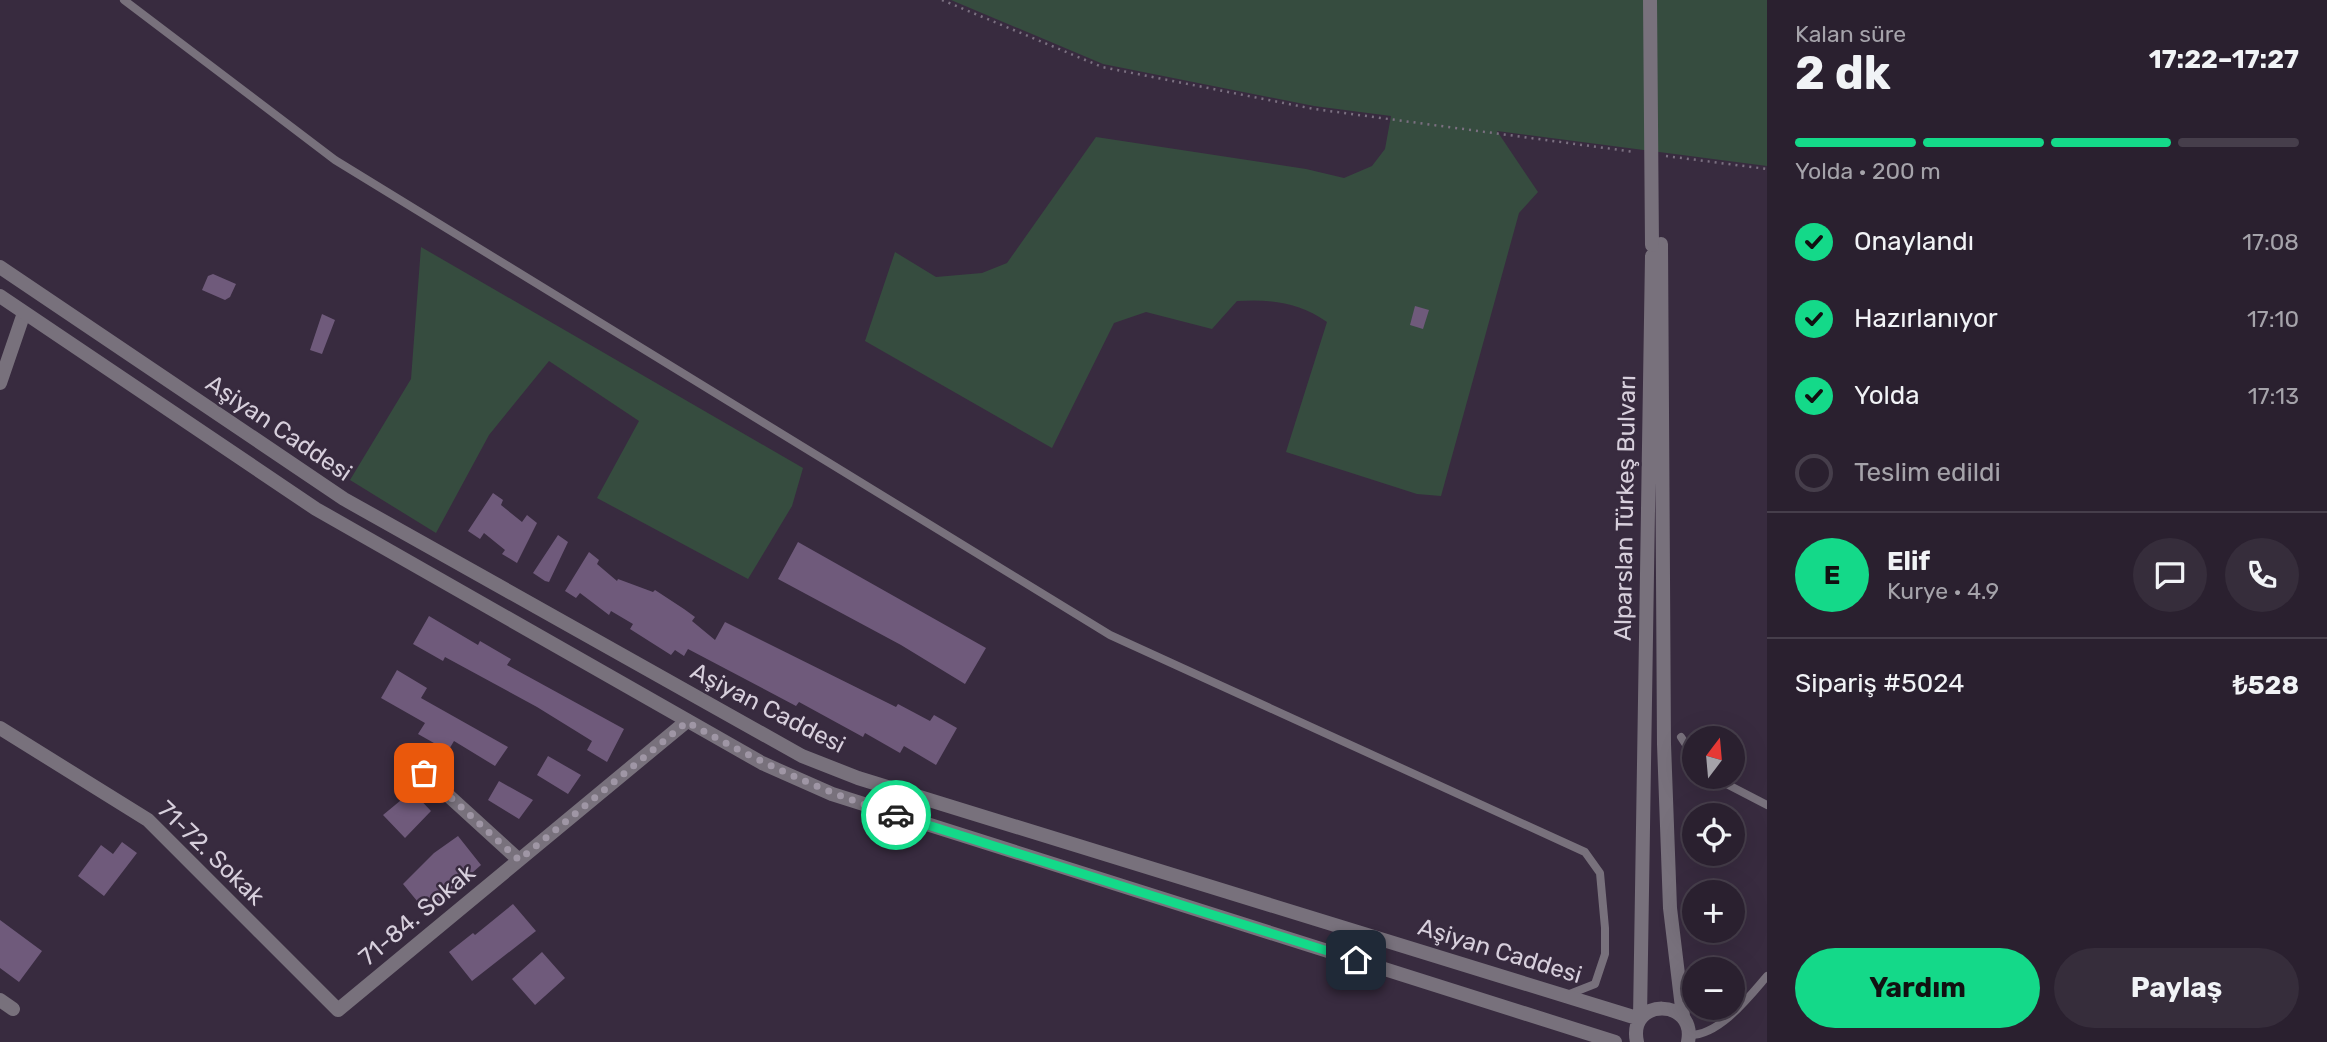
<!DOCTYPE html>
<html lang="tr">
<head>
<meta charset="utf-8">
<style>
  :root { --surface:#2a202f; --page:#362d3b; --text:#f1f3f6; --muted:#a5a3aa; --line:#463e4b; --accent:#14d989 }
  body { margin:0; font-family:Rubik,sans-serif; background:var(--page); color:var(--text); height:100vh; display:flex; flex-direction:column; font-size:26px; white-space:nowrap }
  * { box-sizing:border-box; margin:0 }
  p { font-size:23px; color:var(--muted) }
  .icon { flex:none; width:38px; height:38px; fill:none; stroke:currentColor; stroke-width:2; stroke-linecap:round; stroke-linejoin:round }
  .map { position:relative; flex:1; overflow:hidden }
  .panel { display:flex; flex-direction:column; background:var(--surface); width:560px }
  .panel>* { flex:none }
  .needle { width:46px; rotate:16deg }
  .buttons { position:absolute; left:1682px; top:726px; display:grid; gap:14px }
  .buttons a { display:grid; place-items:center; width:63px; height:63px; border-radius:50%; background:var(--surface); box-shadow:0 7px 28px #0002,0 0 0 2px var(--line); font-size:35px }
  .pin { position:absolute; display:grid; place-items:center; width:60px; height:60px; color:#fff; margin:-30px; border-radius:14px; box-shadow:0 4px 10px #0006 }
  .courier { position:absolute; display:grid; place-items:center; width:70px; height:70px; margin:-35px; border:5px solid #14d989; border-radius:50%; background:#fff; color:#222; box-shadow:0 2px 9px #0007 }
  .summary em { font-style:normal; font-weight:700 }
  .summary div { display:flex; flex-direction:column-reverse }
  .summary { display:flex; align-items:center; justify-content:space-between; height:119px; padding:0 28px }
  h1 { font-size:46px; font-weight:700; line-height:52px }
  .bar { display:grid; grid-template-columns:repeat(4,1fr); gap:10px 7px; align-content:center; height:84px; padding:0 28px }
  .bar i { height:9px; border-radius:5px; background:var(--line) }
  .bar .current { background:var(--accent) }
  .bar p { grid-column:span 4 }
  .line { display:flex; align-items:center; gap:18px; padding:0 28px; border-top:2px solid var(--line) }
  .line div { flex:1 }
  .round { display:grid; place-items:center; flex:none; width:74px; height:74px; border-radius:37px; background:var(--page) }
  ol { padding:0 28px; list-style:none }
  li { display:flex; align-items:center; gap:21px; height:77px }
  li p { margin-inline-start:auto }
  li .icon { padding:7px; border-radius:50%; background:var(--accent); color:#111; stroke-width:4 }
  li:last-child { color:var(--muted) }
  li i { width:38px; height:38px; border:4px solid var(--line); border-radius:50% }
  .primary-button { display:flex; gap:14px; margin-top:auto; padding:14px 28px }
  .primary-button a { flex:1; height:80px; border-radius:42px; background:var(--accent); color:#111; font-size:28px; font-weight:700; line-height:80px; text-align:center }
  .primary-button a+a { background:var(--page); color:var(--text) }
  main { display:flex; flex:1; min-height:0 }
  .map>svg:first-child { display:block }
</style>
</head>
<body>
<main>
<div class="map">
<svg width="1767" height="1042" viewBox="0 0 1767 1042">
  <rect width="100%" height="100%" fill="#382b3f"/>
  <!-- green -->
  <path fill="#364c3f" d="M951,0H1767V166L1497,131L1538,192L1519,213L1441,496L1417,494L1286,452L1327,322C1299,302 1270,299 1237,301L1212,329L1146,312L1114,323L1052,448L865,341L895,252L936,277L982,273L1007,263L1096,137L1306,169L1344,178L1372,166L1385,149L1391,116L1314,106L1103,64Z
    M421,247L803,468L792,506L748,579L597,498L639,421L549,361L489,435L436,533L350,480L411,379Z"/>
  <!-- building -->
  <path fill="#6f5a7b" d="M213,274L236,284L230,297L225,300L202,290L208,276Z
    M1415,306L1429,310L1423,329L1410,325Z
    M322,314L335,320L322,354L310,350Z
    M493,493L503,500L501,505L522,522L527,515L537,523L517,563L502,554L505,550L484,533L480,539L468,531Z
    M558,535L568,542L549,582L545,581L533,573Z
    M798,542L986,648L965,684L901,645L778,579Z
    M589,552L599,560L597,564L617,581L618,579L653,592L655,590L684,609L695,617L692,621L715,640L725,622L896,707L898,704L930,721L934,715L957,728L936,765L904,746L900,753L865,733L863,737L799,702L796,706L688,649L684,656L675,650L671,655L630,629L633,624L611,611L609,615L580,593L576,598L565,591Z
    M429,616L478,645L480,641L511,659L507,665L624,729L607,762L587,750L592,741L537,707L445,657L443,661L413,644Z
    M397,670L427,688L421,698L508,747L495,766L454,741L448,751L418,734L425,723L381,698Z
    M548,756L581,775L568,794L537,775Z
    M499,781L533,800L519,819L488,800Z
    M412,791L431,811L405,838L383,815Z
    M458,836L481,865L427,913L403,884L434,853Z
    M122,842L137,853L104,896L78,876L101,845L113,854Z
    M513,904L536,931L472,981L449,952L473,933L475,935Z
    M0,920L42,951L19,982L0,968Z
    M542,952L565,978L535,1005L512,979Z"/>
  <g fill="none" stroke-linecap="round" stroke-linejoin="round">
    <!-- path -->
    <path stroke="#7b7081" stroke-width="2.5" stroke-dasharray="2 5" stroke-linecap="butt" d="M942,0L1102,67L1314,109L1635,152
      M1666,156L1767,169"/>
    <!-- service -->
    <path stroke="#78717c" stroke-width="8" d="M124,0L335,160L1110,635L1585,852L1600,873L1605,928V954L1595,984L1567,995
      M1681,737L1694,757
      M1713,777L1767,805
      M1689,1035C1719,1036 1749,997 1767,976"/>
    <!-- minor -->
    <path stroke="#78717c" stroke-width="14" d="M0,383L24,313
      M0,728L148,820L338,1010L687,721
      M405,756L519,860
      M0,1000L13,1009"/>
    <!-- tertiary -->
    <path stroke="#78717c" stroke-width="14" d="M1661,244L1664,744L1670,908L1683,1016
      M0,267L344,499L802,756L858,778L1640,1019
      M0,296L316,509L762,763L832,794L1615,1042
      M1640,1018L1652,256
      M1637,1042C1627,997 1697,998 1688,1042"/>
    <!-- tertiary-bridge -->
    <path stroke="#78717c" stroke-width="14" d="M1650,0L1652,245"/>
  </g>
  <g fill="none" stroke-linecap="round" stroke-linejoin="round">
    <!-- done -->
    <path stroke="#9f96a5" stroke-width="7" stroke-dasharray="0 12.6" d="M424,773L519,860L687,722C755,760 822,792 896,815"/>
    <!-- route -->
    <path stroke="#14d989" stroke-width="9" d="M896,815L1356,960"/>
  </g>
  <g text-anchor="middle" stroke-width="5" stroke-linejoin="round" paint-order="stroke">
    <!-- street labels -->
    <g font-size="24" fill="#d7cfdc" stroke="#382b3f">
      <text transform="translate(279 428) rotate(34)" y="8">Aşiyan Caddesi</text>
      <text transform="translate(1625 508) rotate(-89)" y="8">Alparslan Türkeş Bulvarı</text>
      <text transform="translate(768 708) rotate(27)" y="8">Aşiyan Caddesi</text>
      <text transform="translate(211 853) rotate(44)" y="8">71-72. Sokak</text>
      <text transform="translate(417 915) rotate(-40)" y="8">71-84. Sokak</text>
      <text transform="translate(1500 951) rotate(17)" y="8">Aşiyan Caddesi</text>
    </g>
  </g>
</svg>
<div class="buttons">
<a><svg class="needle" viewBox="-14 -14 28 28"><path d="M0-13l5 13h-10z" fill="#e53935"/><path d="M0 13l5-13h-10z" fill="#a5a3aa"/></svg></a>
<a><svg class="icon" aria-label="locate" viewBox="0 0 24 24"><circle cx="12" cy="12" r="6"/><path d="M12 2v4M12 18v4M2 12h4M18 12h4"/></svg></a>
<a>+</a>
<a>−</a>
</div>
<div class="pin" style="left:424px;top:773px;background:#ea580c"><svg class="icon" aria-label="bag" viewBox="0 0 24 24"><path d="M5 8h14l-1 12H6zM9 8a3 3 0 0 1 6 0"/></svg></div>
<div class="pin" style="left:1356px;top:960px;background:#1f2937"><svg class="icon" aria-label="home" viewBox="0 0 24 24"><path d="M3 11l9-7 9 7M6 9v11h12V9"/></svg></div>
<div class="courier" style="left:896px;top:815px"><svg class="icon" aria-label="car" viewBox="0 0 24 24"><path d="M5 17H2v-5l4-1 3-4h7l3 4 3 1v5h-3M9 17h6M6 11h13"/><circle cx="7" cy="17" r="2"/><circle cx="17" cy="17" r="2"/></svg></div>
</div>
<section class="panel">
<div class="summary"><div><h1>2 dk</h1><p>Kalan süre</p></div><em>17:22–17:27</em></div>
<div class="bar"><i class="current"></i><i class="current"></i><i class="current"></i><i></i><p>Yolda · 200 m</p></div>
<ol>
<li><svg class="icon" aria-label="check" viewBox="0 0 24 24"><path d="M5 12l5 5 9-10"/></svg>Onaylandı<p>17:08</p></li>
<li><svg class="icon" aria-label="check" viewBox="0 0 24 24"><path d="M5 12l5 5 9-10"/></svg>Hazırlanıyor<p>17:10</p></li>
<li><svg class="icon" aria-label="check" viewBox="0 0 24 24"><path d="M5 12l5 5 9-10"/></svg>Yolda<p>17:13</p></li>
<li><i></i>Teslim edildi</li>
</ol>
<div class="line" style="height:126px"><b class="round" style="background:var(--accent);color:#111">E</b><div><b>Elif</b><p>Kurye · 4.9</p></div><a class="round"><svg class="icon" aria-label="chat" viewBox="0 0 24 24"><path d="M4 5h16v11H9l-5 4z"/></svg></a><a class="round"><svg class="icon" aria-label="phone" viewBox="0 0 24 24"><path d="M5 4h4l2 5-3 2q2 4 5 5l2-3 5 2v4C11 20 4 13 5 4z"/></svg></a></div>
<div class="line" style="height:91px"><div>Sipariş #5024</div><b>₺528</b></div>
<div class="primary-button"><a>Yardım</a><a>Paylaş</a></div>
</section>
</main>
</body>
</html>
